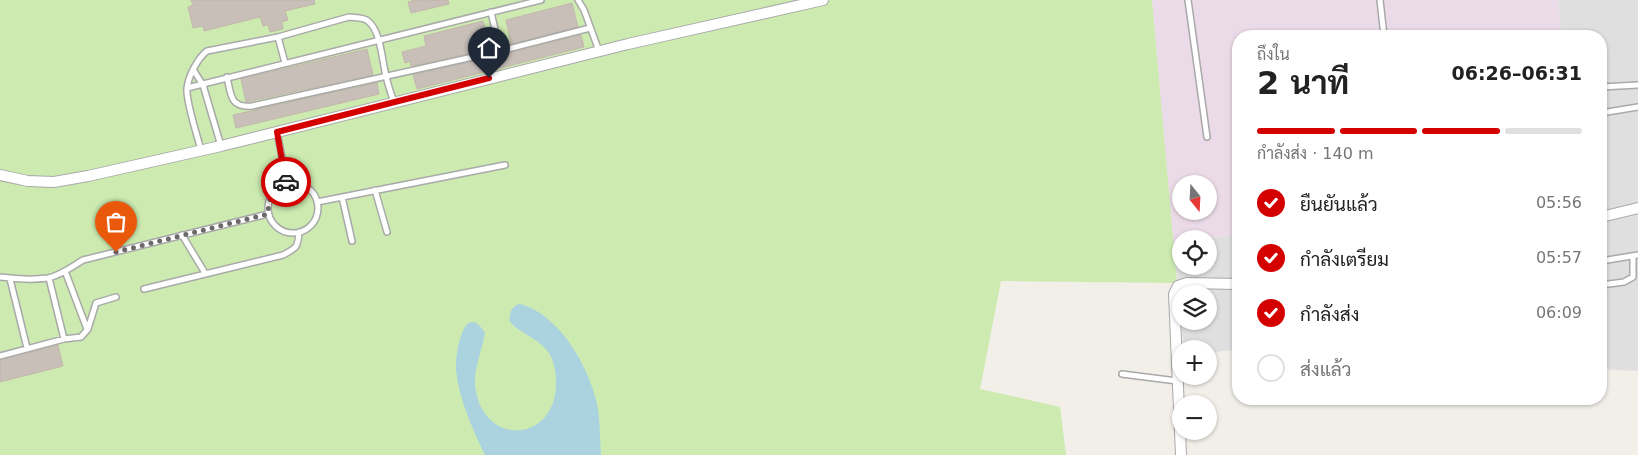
<!DOCTYPE html>
<html lang="th">
<head>
<meta charset="utf-8">
<style>
  :root { --surface:#fff; --page:#f2f2f2; --text:#222; --muted:#767676; --line:#e0e0e0; --accent:#d40000 }
  body { margin:0; font-family:"DejaVu Sans",Sarabun,sans-serif; background:var(--page); color:var(--text); height:100vh; display:flex; flex-direction:column; font-size:19px; white-space:nowrap }
  * { box-sizing:border-box; margin:0 }
  p { font-size:16px; color:var(--muted) }
  .icon { flex:none; width:28px; height:28px; fill:none; stroke:currentColor; stroke-width:2; stroke-linecap:round; stroke-linejoin:round }
  .map { position:relative; flex:1; overflow:hidden }
  .side { position:absolute; left:1232px; top:30px; width:375px; height:375px; display:flex; flex-direction:column; background:var(--surface); border-radius:20px; box-shadow:0 1px 4px #0004 }
  .side>* { flex:none }
  .needle { width:32px; rotate:162deg }
  .tools { position:absolute; left:1172px; top:175px; display:grid; gap:10px }
  .tools a { display:grid; place-items:center; width:45px; height:45px; border-radius:50%; background:var(--surface); box-shadow:0 1px 4px #0004; font-size:25px }
  .pin { position:absolute; display:grid; place-items:center; width:42px; height:42px; color:#fff; margin:-51px -21px; border-radius:50% 50% 50% 0; rotate:-45deg; box-shadow:0 0 5px #0007 }
  .pin .icon { rotate:45deg }
  .courier { position:absolute; display:grid; place-items:center; width:50px; height:50px; margin:-25px; border:4px solid #d40000; border-radius:50%; background:#fff; color:#222; box-shadow:0 1px 6px #0007 }
  .headline em { font-style:normal; font-weight:700 }
  .headline div { display:flex; flex-direction:column-reverse }
  .headline { display:flex; align-items:center; justify-content:space-between; height:85px; padding:0 25px }
  h1 { font-size:32px; font-weight:700; line-height:38px }
  .bar { display:grid; grid-template-columns:repeat(4,1fr); gap:8px 5px; align-content:center; height:60px; padding:0 25px }
  .bar i { height:6px; border-radius:4px; background:var(--line) }
  .bar .on { background:var(--accent) }
  .bar p { grid-column:span 4 }
  ol { padding:0 25px; list-style:none }
  li { display:flex; align-items:center; gap:15px; height:55px }
  li p { margin-inline-start:auto }
  li .icon { padding:5px; border-radius:50%; background:var(--accent); color:#fff; stroke-width:4 }
  li:last-child { color:var(--muted) }
  li i { width:28px; height:28px; border:2px solid var(--line); border-radius:50% }
  .map>svg:first-child { display:block }
</style>
</head>
<body>
<div class="map">
<svg width="1638" height="455" viewBox="0 0 1638 455">
  <rect width="100%" height="100%" fill="#f2efe9"/>
  <!-- residential -->
  <path fill="#e0dfdf" fill-rule="evenodd" d="M1558,0H1638V371L1601,369V36H1561Z
    M1239,235V349L1209,353V349H1184L1173,242L1181,241V266H1209V239H1201ZM1181,294H1209V321H1181Z"/>
  <!-- industrial -->
  <path fill="#ebdbe8" fill-rule="evenodd" d="M1152,0H1558L1561,36H1239V235L1201,239H1181V241L1173,242ZM1181,184H1209V211H1181Z"/>
  <!-- grass -->
  <path fill="#cdebb0" d="M0,0H1152L1177,283L1001,281L980,389L1060,407L1066,455H0Z"/>
  <!-- water -->
  <path fill="#aad3df" d="M520,304C561,315 590,369 598,408C600,424 600,440 601,455H485C473,430 458,397 456,369C455,354 464,299 485,333C482,350 474,369 475,385C482,449 557,443 556,382C556,372 554,361 549,353C540,339 521,334 510,322C509,314 511,306 520,304Z"/>
  <!-- building -->
  <path fill="#c7bfb8" stroke="#c4b6ab" d="M191,0H314L315,4L285,11L288,20L282,22L283,29L270,32L268,25L263,26L260,17L204,31L203,26L193,28L188,7L193,5Z
    M415,0H448L449,4L411,13L408,2Z
    M572,3L578,27L511,44L506,20Z
    M483,21L490,49L411,66L410,61L405,63L402,52L426,46L424,36Z
    M581,35L584,47L417,89L413,75L501,55Z
    M367,49L373,75L246,102L241,79Z
    M377,83L379,94L236,128L233,115Z
    M58,345L63,366L0,382V360Z"/>
  <g fill="none" stroke-linecap="round" stroke-linejoin="round">
    <defs>
      <path id="lane" d="M578,0L584,10L599,51
        M1188,0L1207,137
        M1380,0L1384,36
        M491,12L500,51
        M278,37L285,63
        M194,71L203,85L221,146
        M227,77C231,95 230,108 252,106L500,51L590,28
        M1601,87L1638,85
        M187,88L541,0
        M1601,113L1638,107
        M277,132L287,183
        M201,150C197,135 186,102 187,89C188,76 198,58 207,51L278,37L349,17C355,18 363,17 368,21C381,31 382,61 386,76C388,85 391,94 394,102
        M268 208a25 25 0 1 1 50 0a25 25 0 1 1-50 0Z
        M375,190L387,232
        M342,197L352,241
        M317,202L505,165
        M182,235L205,273
        M1601,261L1638,255
        M65,271L87,329
        M0,277C15,279 33,280 48,278C60,276 73,266 83,260L268,214
        M49,278L64,339
        M10,279L27,348
        M1601,285L1624,282L1633,277V256
        M144,289L283,255C296,248 298,248 299,232
        M0,356L64,339L81,337L88,329L96,303L116,297
        M1122,374L1177,381"/>
      <path id="street" d="M0,175L28,181L54,182L88,176L221,146L628,44L823,0
        M1601,217L1638,208
        M1181,455L1174,294L1178,286L1187,283L1239,284"/>
    </defs>
    <!-- lane casing -->
    <use href="#lane" stroke="#a9a9a9" stroke-width="8"/>
    <!-- street casing -->
    <use href="#street" stroke="#a9a9a9" stroke-width="12"/>
    <!-- lane -->
    <use href="#lane" stroke="#fff" stroke-width="5"/>
    <!-- street -->
    <use href="#street" stroke="#fff" stroke-width="10"/>
  </g>
  <g fill="none" stroke-linecap="round" stroke-linejoin="round">
    <!-- done -->
    <path stroke="#6b6a68" stroke-width="5" stroke-dasharray="0 9" d="M116,252L268,214C269,196 271,192 287,183L286,182"/>
    <!-- route -->
    <path stroke="#d40000" stroke-width="6" d="M286,182L277,132L489,78"/>
  </g>
</svg>
<div class="tools">
<a><svg class="needle" viewBox="-14 -14 28 28"><path d="M0-13l5 13h-10z" fill="#e53935"/><path d="M0 13l5-13h-10z" fill="#767676"/></svg></a>
<a><svg class="icon" aria-label="locate" viewBox="0 0 24 24"><circle cx="12" cy="12" r="6"/><path d="M12 2v4M12 18v4M2 12h4M18 12h4"/></svg></a>
<a><svg class="icon" aria-label="layers" viewBox="0 0 24 24"><path d="M12 4l9 5-9 5-9-5zM3 14l9 5 9-5"/></svg></a>
<a>+</a>
<a>−</a>
</div>
<div class="pin" style="left:116px;top:252px;background:#ea580c"><svg class="icon" aria-label="bag" viewBox="0 0 24 24"><path d="M5 8h14l-1 12H6zM9 8a3 3 0 0 1 6 0"/></svg></div>
<div class="pin" style="left:489px;top:78px;background:#1f2937"><svg class="icon" aria-label="home" viewBox="0 0 24 24"><path d="M3 11l9-7 9 7M6 9v11h12V9"/></svg></div>
<div class="courier" style="left:286px;top:182px"><svg class="icon" aria-label="car" viewBox="0 0 24 24"><path d="M5 17H2v-5l4-1 3-4h7l3 4 3 1v5h-3M9 17h6M6 11h13"/><circle cx="7" cy="17" r="2"/><circle cx="17" cy="17" r="2"/></svg></div>
<section class="side">
<div class="headline"><div><h1>2 นาที</h1><p>ถึงใน</p></div><em>06:26–06:31</em></div>
<div class="bar"><i class="on"></i><i class="on"></i><i class="on"></i><i></i><p>กำลังส่ง · 140 m</p></div>
<ol>
<li><svg class="icon" aria-label="check" viewBox="0 0 24 24"><path d="M5 12l5 5 9-10"/></svg>ยืนยันแล้ว<p>05:56</p></li>
<li><svg class="icon" aria-label="check" viewBox="0 0 24 24"><path d="M5 12l5 5 9-10"/></svg>กำลังเตรียม<p>05:57</p></li>
<li><svg class="icon" aria-label="check" viewBox="0 0 24 24"><path d="M5 12l5 5 9-10"/></svg>กำลังส่ง<p>06:09</p></li>
<li><i></i>ส่งแล้ว</li>
</ol>
</section>
</div>
</body>
</html>
